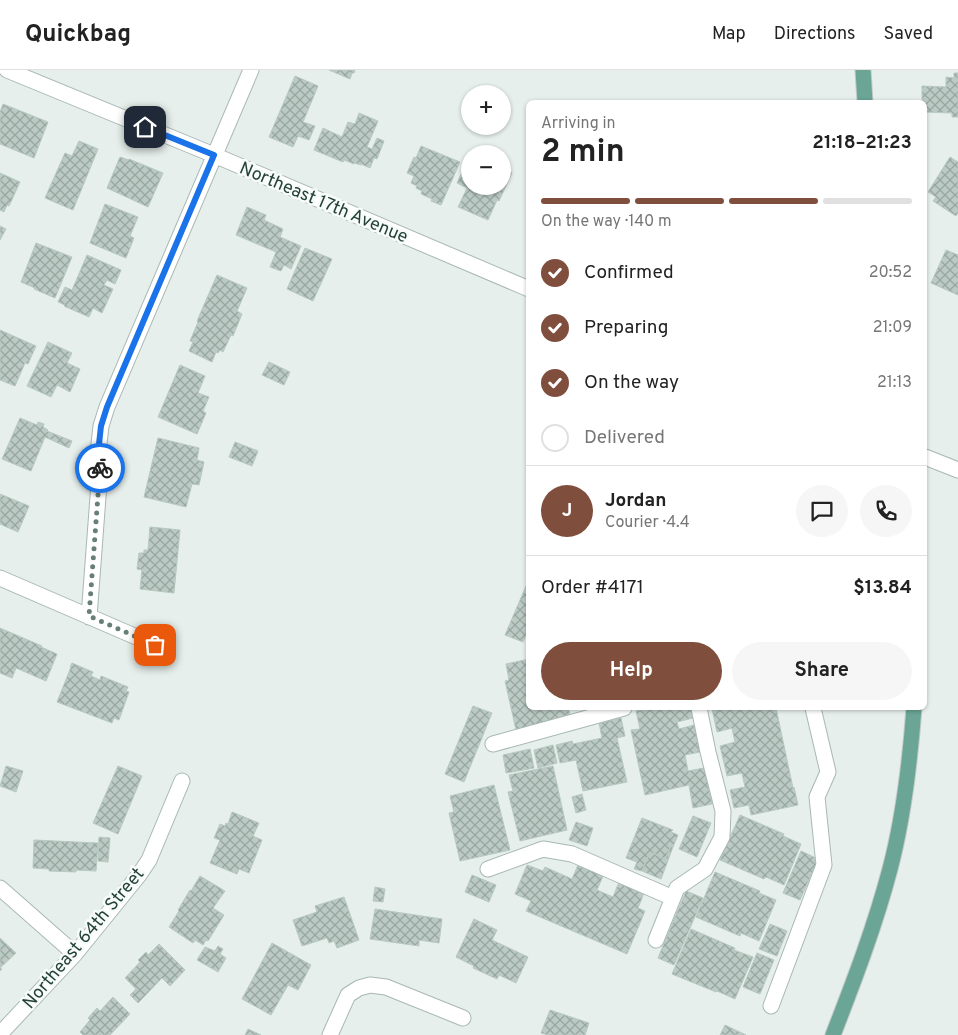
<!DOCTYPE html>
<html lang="en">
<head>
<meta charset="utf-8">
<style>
  :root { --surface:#fff; --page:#f6f6f6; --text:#222; --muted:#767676; --line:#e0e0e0; --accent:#804e3d }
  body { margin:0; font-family:Overpass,sans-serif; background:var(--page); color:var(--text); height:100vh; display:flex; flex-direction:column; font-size:19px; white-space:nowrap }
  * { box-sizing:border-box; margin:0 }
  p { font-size:16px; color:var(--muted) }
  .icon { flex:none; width:28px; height:28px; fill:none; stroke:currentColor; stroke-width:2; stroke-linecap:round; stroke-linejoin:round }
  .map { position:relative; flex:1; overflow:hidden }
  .sheet { position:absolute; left:526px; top:30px; width:401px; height:610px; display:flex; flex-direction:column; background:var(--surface); border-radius:8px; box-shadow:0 1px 4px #0004 }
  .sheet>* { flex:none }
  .buttons { position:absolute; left:461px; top:15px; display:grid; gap:10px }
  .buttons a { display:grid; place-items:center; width:50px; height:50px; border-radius:50%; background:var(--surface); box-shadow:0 1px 4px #0004; font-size:25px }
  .pin { position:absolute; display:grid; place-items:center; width:42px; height:42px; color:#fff; margin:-21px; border-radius:10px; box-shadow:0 2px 8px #0006 }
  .courier { position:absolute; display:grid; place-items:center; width:50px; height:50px; margin:-25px; border:4px solid #1a73e8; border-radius:50%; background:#fff; color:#222; box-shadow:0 1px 6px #0007 }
  .summary em { font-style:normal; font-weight:700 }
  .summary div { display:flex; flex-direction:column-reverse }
  .summary { display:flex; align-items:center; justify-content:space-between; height:85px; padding:0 15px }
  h1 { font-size:32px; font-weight:700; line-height:38px }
  .bar { display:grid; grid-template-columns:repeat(4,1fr); gap:8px 5px; align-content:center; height:60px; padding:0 15px }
  .bar i { height:6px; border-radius:4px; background:var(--line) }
  .bar .active { background:var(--accent) }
  .bar p { grid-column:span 4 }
  .line { display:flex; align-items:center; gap:12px; padding:0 15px; border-top:1px solid var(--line) }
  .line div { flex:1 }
  .round { display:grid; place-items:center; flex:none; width:52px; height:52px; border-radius:26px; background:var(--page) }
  ol { padding:0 15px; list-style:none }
  li { display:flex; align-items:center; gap:15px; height:55px }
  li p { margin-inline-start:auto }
  li .icon { padding:5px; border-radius:50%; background:var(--accent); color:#fff; stroke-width:4 }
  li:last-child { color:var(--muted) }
  li i { width:28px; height:28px; border:2px solid var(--line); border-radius:50% }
  .action { display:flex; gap:10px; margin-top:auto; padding:10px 15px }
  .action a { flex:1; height:58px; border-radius:30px; background:var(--accent); color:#fff; font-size:20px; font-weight:700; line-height:58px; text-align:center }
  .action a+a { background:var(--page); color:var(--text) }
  header { display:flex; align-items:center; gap:30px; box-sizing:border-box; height:70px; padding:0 25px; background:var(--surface); border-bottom:1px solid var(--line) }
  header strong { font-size:24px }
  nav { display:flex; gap:28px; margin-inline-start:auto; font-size:18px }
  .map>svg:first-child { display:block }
</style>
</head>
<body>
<header>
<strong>Quickbag</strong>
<nav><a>Map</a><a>Directions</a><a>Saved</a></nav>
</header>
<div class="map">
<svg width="958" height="965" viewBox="0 0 958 965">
  <defs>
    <pattern id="building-cross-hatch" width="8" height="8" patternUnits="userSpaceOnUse" patternTransform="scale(1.25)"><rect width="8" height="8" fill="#bbcac4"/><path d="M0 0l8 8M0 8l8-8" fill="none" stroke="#98a6a0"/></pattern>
  </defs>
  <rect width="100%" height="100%" fill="#e6efeb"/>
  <!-- building -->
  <path fill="url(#building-cross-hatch)" stroke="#b8c9c2" d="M329,0H355L354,3H352L350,9Z
    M954,3H958V47H952V43L925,42V32H922V16L946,17V7L954,8Z
    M295,6L318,16L303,52L315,56L309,70L298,66L293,77L269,67Z
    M3,34L48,52L34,88L0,74V42Z
    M359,43L378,51L367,77L372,79L377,68L384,71L377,89L374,88L370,98L361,94V95L354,93V94L344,90L343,92L314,80L323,58L342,67L348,52L355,54Z
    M79,71L98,79L73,140L45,128L65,83L72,86Z
    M421,76L460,92L441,135L431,131L432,129L421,124L422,121L416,118L417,116L411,113L414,106L407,103L414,87L416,88Z
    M120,87L129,90V89L163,103L148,137L107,118Z
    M950,87L958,92V143L956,146L933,131L936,127L928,122Z
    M502,99L512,103L499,131L497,130L488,150L458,137L467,118L457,113L463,100L470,103V116H502Z
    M0,103L20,112L9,136L7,135L4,142L0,140Z
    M105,134L138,147L130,166L134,168L126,188L90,173Z
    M247,137L266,145L264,150L283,159L280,167L301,176L291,199L284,195L281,201L270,197L276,182L236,165Z
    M0,156L6,159L0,170Z
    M36,173L72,187L55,228L34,219L35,218L21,212Z
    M305,178L332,189L313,231L287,219Z
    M946,180L958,185V225L931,213Z
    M87,185L121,200L115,214L107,210L104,215L113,219L102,243L93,238L89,247L64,236L65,235L58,232L65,217L72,220Z
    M217,205L247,218L237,241L242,244L233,266L231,265L223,282L220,280L218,283L216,282L212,292L189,281L193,272L190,271L198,252L197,251Z
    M0,260L36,276L28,294L25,293L15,316L0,310Z
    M48,272L72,283L67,293L80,299L70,322L57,315L51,327L27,316Z
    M269,292L290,302L284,315L262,305Z
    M180,295L205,306L198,323L209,327L203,341L206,343L197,364L158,347Z
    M20,348L37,355L38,352L44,354L43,357L48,360L47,361L72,371L69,378L45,367L31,401L2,389Z
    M158,368L199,378L197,390L204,392L199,415L192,414L186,437L144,427Z
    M235,372L258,381L252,396L229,387Z
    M0,424L29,436L18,462L0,454Z
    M150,457L180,460L174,523L140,519L142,500L137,499L139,483H144V480H148Z
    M529,509V558L523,572L505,565Z
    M0,558L42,576L41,577L57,584L46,611L16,598L12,608L0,603Z
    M529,589V638H568L570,644L564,646L565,649L516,660L505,611L509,610L506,594Z
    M72,593L93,602L91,606L100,610L101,606L128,617L126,621L129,622L119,650L114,648L112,653L57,632L71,597H70Z
    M473,636L492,643L464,712L445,704Z
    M653,638H691L693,648L677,652L679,659L694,655L700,682L685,685L688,701L704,698L712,734L693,738L689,715L645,725L631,660L640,659L636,641Z
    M720,638H776L793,718L794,717L798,735L751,745L749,735L734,738L730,720L745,717L742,703L727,706L720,676L735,672L732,658L717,662L712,639Z
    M621,648L625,666L617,668L627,712L583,721L576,690L560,693L556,675L572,671L573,674L602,668L599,653Z
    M553,675L557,693L538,698L534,680Z
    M530,679L534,698L506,703L503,685Z
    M6,696L23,701L16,722L0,716Z
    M118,696L142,706L118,764L93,753Z
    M553,696L567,760L520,771L508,722L513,721L509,705Z
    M494,715L510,780L460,791L449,743L454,742L450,726Z
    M582,724L586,740L576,743L572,727Z
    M232,742L259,753L253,766L262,770L249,803L239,799L237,804L210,793L220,770L214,768L220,754L225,756L226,753L228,754Z
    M740,745L784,764L783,766L801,774L784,815L766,807L764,809L720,790Z
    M693,746L711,753L697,787L679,779Z
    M642,748L673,760L671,762L678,765L673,777L671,776L665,789L650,782L642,801L634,799L637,792L626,788Z
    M576,752L593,758L587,776L569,770Z
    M99,767L110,768L108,792L98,791Z
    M34,770L98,773L96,801L76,800V802L49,801V799L33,798Z
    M671,776L673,777L661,809L642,801L650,782L665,789Z
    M801,781L818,789L800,830L783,823Z
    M527,795L543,801L545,797L572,809L578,795L603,806L597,820L613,827L619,812L644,823L638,838L645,841L627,884L526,841L531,831L515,824Z
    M715,802L760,821L759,823L776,830L759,871L741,863L740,866L696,847Z
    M472,805L496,815L489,832L465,822Z
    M200,806L225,821L213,838L224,845L208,871L206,870L203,875L195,870L193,873L169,857L179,841L178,840L190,820L191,821Z
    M375,817L385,819L383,832L373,831Z
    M686,821L703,828L674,895L658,888Z
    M344,827L359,870L337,878L334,871L329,873L327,868L302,876L293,850L317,842L315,836Z
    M375,839L442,849L439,873L419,870V876L370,869Z
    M474,849L497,860L492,870L528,887L516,913L499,905L497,909L473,898L474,896L456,887Z
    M770,854L787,861L777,886L759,879Z
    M691,859L735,878L734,880L753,887L735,929L717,921L716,922L672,904Z
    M0,868L16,883L0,898L2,899L0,901Z
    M272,873L311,895L298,920L288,915L271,945L242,929Z
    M159,874L185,900L170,916L162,908L138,933L130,925L136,919L125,908L140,892L138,890L146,882L148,885Z
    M218,876L223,879L220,884L226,888L218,902L197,890L205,877L215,881Z
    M757,883L774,890L760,924L743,917Z
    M113,927L130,944L110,965H83L80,962L90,950L88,948L97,938L100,941Z
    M550,940L589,953L585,965H548L541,963Z
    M725,955L746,965H720Z
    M248,959L261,965H245Z"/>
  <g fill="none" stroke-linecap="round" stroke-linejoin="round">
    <defs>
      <path id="minor" d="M7,0L214,85L529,219
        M925,387L958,400
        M0,508L155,575
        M89,547L100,400L99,374L101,356L107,337L251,0
        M493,674L624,638
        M488,799L543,779L572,784L673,828
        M0,818L75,884
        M656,870L677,818L705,799L722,767L723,741L708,682L699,638
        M771,936L824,795L817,727L828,702L813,638
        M0,964L75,884L139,805L149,790L182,711
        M330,965L348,925L359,918L370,915L386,917L463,948"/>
      <path id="major" d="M863,0L865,32
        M833,965C854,911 875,856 890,799C904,746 910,692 914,638"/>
    </defs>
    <!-- minor casing -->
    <use href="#minor" stroke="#a8b8b2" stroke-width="17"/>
    <!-- major casing -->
    <use href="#major" stroke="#c2cac8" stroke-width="17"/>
    <!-- minor -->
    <use href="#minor" stroke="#fff" stroke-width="15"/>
    <!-- major -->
    <use href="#major" stroke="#6aa596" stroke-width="15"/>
  </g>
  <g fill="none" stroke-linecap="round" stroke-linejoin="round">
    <!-- done -->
    <path stroke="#687f78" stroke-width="5" stroke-dasharray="0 9" d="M100,398L89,546L155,575"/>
    <!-- route -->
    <path stroke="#1a73e8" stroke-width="6" d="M100,398L99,374L101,356L107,337L214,85L145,57"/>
  </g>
  <g text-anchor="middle" stroke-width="5" stroke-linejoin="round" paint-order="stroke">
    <!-- street labels -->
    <g font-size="18" fill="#24423a" stroke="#f7fbf9">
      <text transform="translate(324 132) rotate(23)" y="6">Northeast 17th Avenue</text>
      <text transform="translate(83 868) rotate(-50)" y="6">Northeast 64th Street</text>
    </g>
  </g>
</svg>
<div class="buttons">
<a>+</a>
<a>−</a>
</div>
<div class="pin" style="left:155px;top:575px;background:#ea580c"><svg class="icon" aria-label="bag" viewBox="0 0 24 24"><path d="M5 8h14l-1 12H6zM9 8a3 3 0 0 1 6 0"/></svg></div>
<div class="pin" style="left:145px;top:57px;background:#1f2937"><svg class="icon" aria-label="home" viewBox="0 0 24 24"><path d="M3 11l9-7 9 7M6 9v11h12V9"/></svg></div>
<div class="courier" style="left:100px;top:398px"><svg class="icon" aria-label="bike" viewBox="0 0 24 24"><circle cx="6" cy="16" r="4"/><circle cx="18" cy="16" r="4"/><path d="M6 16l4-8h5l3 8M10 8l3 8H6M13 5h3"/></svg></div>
<section class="sheet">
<div class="summary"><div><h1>2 min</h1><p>Arriving in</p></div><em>21:18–21:23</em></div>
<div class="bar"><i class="active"></i><i class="active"></i><i class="active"></i><i></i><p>On the way · 140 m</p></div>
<ol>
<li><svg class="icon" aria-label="check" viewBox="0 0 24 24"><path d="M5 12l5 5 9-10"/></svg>Confirmed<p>20:52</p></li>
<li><svg class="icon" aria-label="check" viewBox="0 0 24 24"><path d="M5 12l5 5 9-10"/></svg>Preparing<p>21:09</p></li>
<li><svg class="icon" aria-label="check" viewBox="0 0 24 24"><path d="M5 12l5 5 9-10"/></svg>On the way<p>21:13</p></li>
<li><i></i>Delivered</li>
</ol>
<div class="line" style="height:90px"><b class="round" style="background:var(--accent);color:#fff">J</b><div><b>Jordan</b><p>Courier · 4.4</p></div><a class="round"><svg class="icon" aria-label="chat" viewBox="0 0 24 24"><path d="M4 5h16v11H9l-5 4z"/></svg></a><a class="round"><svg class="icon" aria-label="phone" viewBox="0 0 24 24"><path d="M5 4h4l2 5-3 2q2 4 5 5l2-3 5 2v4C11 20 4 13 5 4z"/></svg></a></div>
<div class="line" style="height:65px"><div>Order #4171</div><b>$13.84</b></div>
<div class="action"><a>Help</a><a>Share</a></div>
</section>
</div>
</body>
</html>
